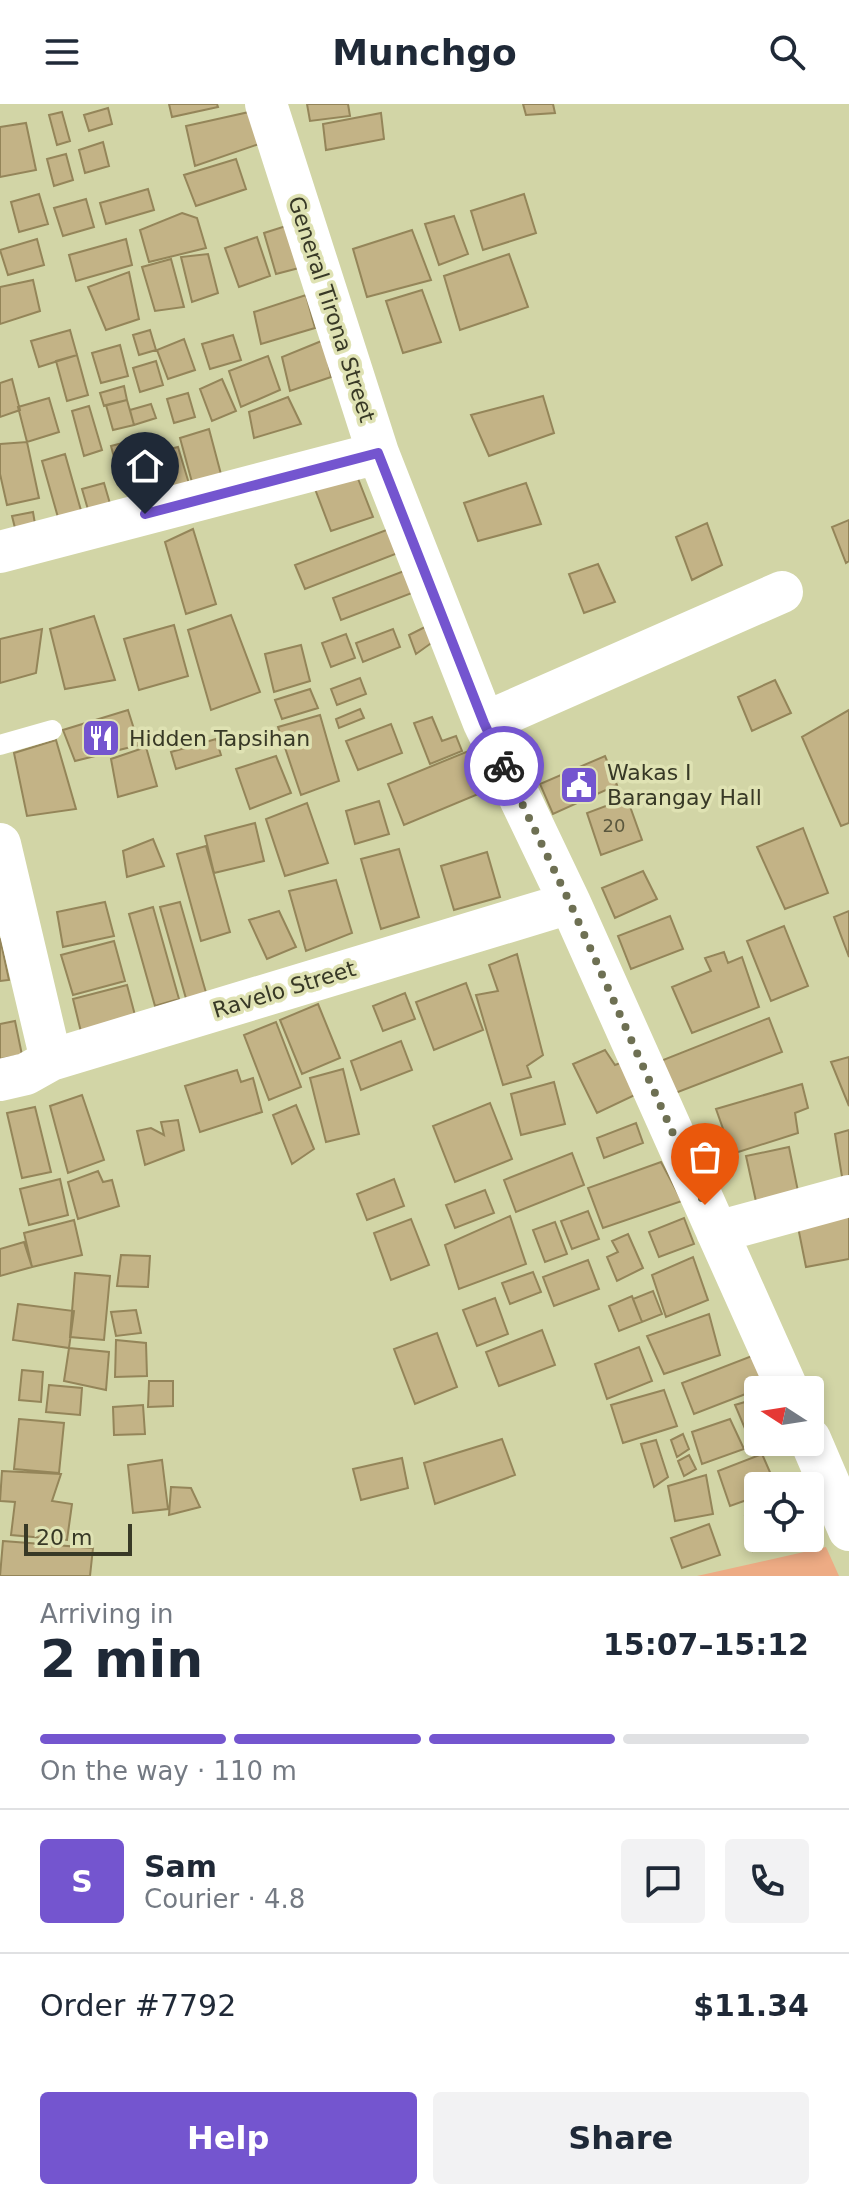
<!DOCTYPE html>
<html lang="en">
<head>
<meta charset="utf-8">
<style>
  :root { --surface:#fff; --page:#f2f2f3; --text:#1f2937; --muted:#747a83; --line:#e0e1e3; --accent:#7455cf }
  body { margin:0; font-family:"DejaVu Sans",sans-serif; background:var(--page); color:var(--text); height:100vh; display:flex; flex-direction:column; font-size:30px; white-space:nowrap }
  * { box-sizing:border-box; margin:0 }
  p { font-size:26px; color:var(--muted) }
  .icon { flex:none; width:44px; height:44px; fill:none; stroke:currentColor; stroke-width:2; stroke-linecap:round; stroke-linejoin:round }
  .map { position:relative; height:1472px; overflow:hidden }
  .panel { display:flex; flex-direction:column; background:var(--surface); flex:1 }
  .panel>* { flex:none }
  .needle { width:52px; rotate:282deg }
  .fabs { position:absolute; left:744px; top:1272px; display:grid; gap:16px }
  .fabs a { display:grid; place-items:center; width:80px; height:80px; border-radius:8px; background:var(--surface); box-shadow:0 4px 12px #0003; font-size:40px }
  .scale { position:absolute; left:24px; bottom:20px; width:108px; box-sizing:border-box; padding-left:8px; border:4px solid #383926; border-top:0; font-size:22px; line-height:28px; white-space:nowrap; color:#383926; -webkit-text-stroke:6px #dfe2b3; paint-order:stroke }
  .pin { position:absolute; display:grid; place-items:center; width:68px; height:68px; color:#fff; margin:-82px -34px; border-radius:50% 50% 50% 0; rotate:-45deg; box-shadow:0 0 8px #0007 }
  .pin .icon { rotate:45deg }
  .courier { position:absolute; display:grid; place-items:center; width:80px; height:80px; margin:-40px; border:6px solid #7455cf; border-radius:50%; background:#fff; color:#222; box-shadow:0 2px 10px #0007 }
  .overview em { font-style:normal; font-weight:600 }
  .overview div { display:flex; flex-direction:column-reverse }
  .overview { display:flex; align-items:center; justify-content:space-between; height:136px; padding:0 40px }
  h1 { font-size:52px; font-weight:600; line-height:60px }
  .bar { display:grid; grid-template-columns:repeat(4,1fr); gap:12px 8px; align-content:center; height:96px; padding:0 40px }
  .bar i { height:10px; border-radius:6px; background:var(--line) }
  .bar .on { background:var(--accent) }
  .bar p { grid-column:span 4 }
  .line { display:flex; align-items:center; gap:20px; padding:0 40px; border-top:2px solid var(--line) }
  .line div { flex:1 }
  .round { display:grid; place-items:center; flex:none; width:84px; height:84px; border-radius:8px; background:var(--page) }
  .button { display:flex; gap:16px; margin-top:auto; padding:16px 40px }
  .button a { flex:1; height:92px; border-radius:8px; background:var(--accent); color:#fff; font-size:32px; font-weight:600; line-height:92px; text-align:center }
  .button a+a { background:var(--page); color:var(--text) }
  header { display:flex; justify-content:space-between; align-items:center; height:104px; padding:0 40px; background:var(--surface); font-size:36px; font-weight:600 }
  .map>svg:first-child { display:block }
</style>
</head>
<body>
<header><svg class="icon" aria-label="menu" viewBox="0 0 24 24"><path d="M4 6h16M4 12h16M4 18h16"/></svg>Munchgo<svg class="icon" aria-label="search" viewBox="0 0 24 24"><circle cx="10" cy="10" r="6"/><path d="M15 15l6 6"/></svg></header>
<div class="map">
<svg width="849" height="1472" viewBox="0 0 849 1472">
  <rect width="100%" height="100%" fill="#d2d5a6"/>
  <!-- green -->
  <path fill="#edab84" d="M826,1443L839,1472H697Z"/>
  <!-- building -->
  <path fill="#c3b386" stroke="#948559" stroke-width="2" d="M169,0H217L218,3L172,13Z
    M307,0H348L350,12L310,17Z
    M523,0H553L555,9L526,11Z
    M108,4L112,20L89,27L84,11Z
    M62,8L70,37L57,41L49,11Z
    M249,8L259,40L195,62L186,22Z
    M381,9L384,35L326,46L323,20Z
    M26,19L36,66L0,73V23Z
    M103,38L109,62L85,69L79,46Z
    M66,50L73,76L54,82L47,55Z
    M236,55L246,85L196,102L184,71Z
    M148,85L154,106L106,120L100,99Z
    M39,90L48,120L19,128L11,98Z
    M524,90L536,129L483,146L471,107Z
    M86,95L94,123L63,132L54,104Z
    M182,109L197,114L206,144L149,158L140,126Z
    M454,112L468,150L439,161L425,120Z
    M286,122L299,164L276,170L264,129Z
    M412,126L431,176L367,193L353,145Z
    M257,133L270,172L239,183L225,144Z
    M37,135L44,161L8,171L0,146Z
    M126,135L132,161L76,177L69,151Z
    M208,150L218,189L192,198L181,153Z
    M509,150L528,203L460,226L444,172Z
    M171,155L184,203L155,207L142,163Z
    M129,168L139,215L106,226L88,183Z
    M33,176L40,207L0,220V183Z
    M422,186L441,238L403,249L386,197Z
    M306,191L315,224L261,240L254,208Z
    M70,226L77,251L39,263L31,237Z
    M150,226L156,246L139,251L133,231Z
    M233,231L241,256L210,265L202,240Z
    M184,235L195,266L168,275L157,246Z
    M324,236L331,273L290,287L282,253Z
    M120,241L128,272L101,279L92,249Z
    M77,251L88,291L67,297L56,257Z
    M268,252L280,286L241,303L229,267Z
    M156,257L163,281L140,288L133,264Z
    M12,275L20,306L0,313V279Z
    M222,275L236,307L212,317L200,285Z
    M124,282L127,296L104,302L100,289Z
    M188,289L195,313L174,319L167,295Z
    M543,292L554,329L489,352L471,311Z
    M288,293L301,320L254,334L249,308Z
    M49,294L59,328L27,338L18,303Z
    M127,296L134,321L113,326L106,301Z
    M151,300L156,314L134,321L130,306Z
    M89,302L102,346L84,352L72,307Z
    M209,325L222,374L193,382L180,334Z
    M146,333L157,373L122,383L111,342Z
    M27,338L39,394L7,401L0,370V340Z
    M178,343L190,383L170,389L158,348Z
    M65,350L84,417L61,424L42,357Z
    M357,372L373,413L331,427L315,385Z
    M104,379L111,403L89,409L82,385Z
    M526,379L541,420L478,437L464,399Z
    M33,408L37,432L18,436L12,412Z
    M849,416V457L846,459L832,423Z
    M707,419L722,461L692,476L676,433Z
    M193,425L216,500L186,510L165,438Z
    M389,425L398,449L305,485L295,461Z
    M598,460L615,498L584,509L569,470Z
    M404,467L412,489L341,516L333,494Z
    M231,511L260,588L211,606L188,526Z
    M94,512L115,576L65,585L50,525Z
    M431,520L437,535L416,550L409,531Z
    M174,521L188,572L139,586L124,535Z
    M42,525L36,569L0,579V535Z
    M393,525L400,543L363,558L356,539Z
    M346,530L355,554L331,563L322,539Z
    M301,541L310,577L274,588L265,550Z
    M360,574L366,590L337,601L331,585Z
    M775,576L791,609L752,627L738,593Z
    M310,585L318,604L282,615L275,596Z
    M360,605L364,614L339,624L336,615Z
    M128,606L139,641L75,657L63,626Z
    M849,606V719L841,722L802,633Z
    M320,611L339,677L301,691L278,623Z
    M432,613L442,637L456,632L462,647L430,660L414,619Z
    M391,620L402,649L358,666L346,637Z
    M216,635L221,651L176,665L171,648Z
    M56,636L76,705L27,712L14,649Z
    M146,643L157,682L118,693L111,655Z
    M471,646L488,686L404,721L388,680Z
    M276,652L291,689L250,705L236,665Z
    M605,652L617,681L553,710L540,680Z
    M627,694L642,736L601,751L587,709Z
    M379,697L389,730L355,740L346,707Z
    M307,699L328,759L285,772L266,715Z
    M255,719L264,757L214,769L205,732Z
    M803,724L828,789L785,805L757,743Z
    M153,735L164,762L127,773L123,747Z
    M206,742L230,828L201,837L177,750Z
    M399,745L419,813L381,825L361,755Z
    M487,748L500,793L454,806L441,762Z
    M643,767L657,795L615,814L602,784Z
    M336,776L352,829L306,847L289,787Z
    M105,798L114,832L63,843L57,808Z
    M180,798L207,892L187,898L160,803Z
    M153,803L179,895L155,902L129,810Z
    M279,807L296,843L267,855L249,816Z
    M849,807V853L834,813Z
    M670,812L683,845L631,865L618,832Z
    M784,822L808,882L771,897L747,837Z
    M0,834L9,876L0,877Z
    M114,837L125,877L73,891L61,851Z
    M724,848L728,859L742,853L759,903L692,929L672,883L711,867L705,854Z
    M517,850L543,951L527,962L531,973L503,981L476,891L498,887L489,861Z
    M466,879L483,926L434,946L416,898Z
    M127,881L136,915L81,928L73,895Z
    M405,889L415,915L383,927L373,902Z
    M318,900L340,954L302,970L280,916Z
    M769,914L782,948L665,993L653,960Z
    M15,917L22,951L0,955V920Z
    M276,918L301,983L269,996L244,931Z
    M401,937L412,966L361,986L351,957Z
    M605,946L615,961L626,957L637,990L597,1009L573,960Z
    M849,953V1002L831,958Z
    M343,965L359,1030L326,1038L310,974Z
    M237,966L241,978L253,974L262,1008L200,1028L185,982Z
    M554,978L565,1020L521,1031L511,990Z
    M802,980L808,1004L795,1009L798,1029L732,1050L716,1005Z
    M82,991L104,1056L68,1069L50,1002Z
    M490,999L512,1055L455,1078L433,1022Z
    M296,1001L314,1045L292,1060L273,1011Z
    M35,1003L51,1068L22,1074L7,1009Z
    M178,1016L184,1046L145,1061L137,1027L151,1024L164,1031L161,1018Z
    M636,1019L643,1039L604,1054L597,1034Z
    M849,1026V1083L844,1085L835,1030Z
    M789,1043L801,1102L759,1111L746,1052Z
    M572,1049L584,1081L516,1108L504,1076Z
    M661,1058L682,1097L603,1124L588,1084Z
    M98,1067L103,1078L112,1076L119,1102L78,1115L68,1078Z
    M60,1075L68,1111L29,1121L20,1085Z
    M394,1075L404,1102L367,1116L357,1090Z
    M485,1086L494,1109L455,1124L446,1101Z
    M849,1106V1155L806,1163L797,1118Z
    M588,1107L599,1135L572,1145L561,1117Z
    M510,1112L526,1160L459,1185L445,1141Z
    M684,1114L694,1140L659,1153L649,1128Z
    M411,1115L429,1161L391,1176L374,1129Z
    M74,1116L82,1151L32,1163L24,1129Z
    M555,1118L567,1150L545,1158L533,1126Z
    M628,1130L643,1164L617,1177L607,1153L618,1148L612,1137Z
    M24,1138L32,1163L0,1172V1145Z
    M121,1151L150,1152L148,1183L117,1182Z
    M693,1153L708,1196L666,1213L652,1171Z
    M588,1156L599,1185L554,1202L543,1173Z
    M533,1168L541,1188L510,1200L502,1179Z
    M75,1169L110,1172L104,1236L70,1233Z
    M653,1187L662,1210L642,1218L633,1195Z
    M632,1192L642,1218L619,1227L609,1202Z
    M495,1194L508,1230L477,1242L463,1206Z
    M18,1200L74,1207L69,1244L13,1236Z
    M136,1206L141,1229L116,1232L111,1208Z
    M709,1210L720,1251L664,1270L647,1232Z
    M542,1226L555,1261L499,1282L486,1248Z
    M437,1229L457,1283L415,1300L394,1245Z
    M116,1236L146,1239L147,1272L115,1273Z
    M639,1243L652,1277L607,1295L595,1260Z
    M69,1244L109,1248L106,1286L64,1277Z
    M757,1250L769,1281L694,1310L682,1279Z
    M22,1266L43,1268L41,1298L19,1296Z
    M149,1277H173V1302L148,1303Z
    M49,1281L82,1284L80,1311L46,1308Z
    M664,1286L677,1322L623,1339L611,1301Z
    M758,1294V1323L746,1327L735,1301Z
    M143,1301L145,1330L114,1331L113,1303Z
    M19,1315L64,1319L59,1369L14,1365Z
    M730,1315L744,1345L702,1360L692,1328Z
    M683,1330L689,1345L677,1353L671,1336Z
    M502,1335L515,1371L435,1400L424,1359Z
    M656,1336L668,1373L654,1383L641,1340Z
    M762,1350L776,1382H758V1392L730,1402L718,1367Z
    M689,1351L696,1365L684,1372L678,1357Z
    M402,1354L408,1384L361,1396L353,1365Z
    M162,1356L168,1405L133,1409L128,1361Z
    M2,1367L61,1370L52,1397L72,1400L67,1436L11,1431L15,1398L0,1397Z
    M706,1371L713,1410L675,1417L668,1382Z
    M171,1383L191,1384L200,1403L169,1411Z
    M758,1407V1434H793L753,1447L745,1412Z
    M709,1420L720,1451L682,1464L671,1434Z
    M3,1437L93,1444L90,1472H0Z"/>
  <g fill="none" stroke-linecap="round" stroke-linejoin="round">
    <!-- lane -->
    <path stroke="#fff" stroke-width="20" d="M0,641L52,626"/>
    <!-- street -->
    <path stroke="#fff" stroke-width="42" d="M266,0L378,349L484,619L570,799L788,1286
      M0,448L378,349
      M484,619L782,488
      M0,740L51,956
      M0,976L26,970L51,956L570,799
      M717,1128L849,1092
      M810,1335L849,1426"/>
  </g>
  <g fill="none" stroke-linecap="round" stroke-linejoin="round">
    <!-- done -->
    <path stroke="#6e7053" stroke-width="8" stroke-dasharray="0 14.4" d="M504,662L570,799L705,1101"/>
    <!-- route -->
    <path stroke="#7455cf" stroke-width="10" d="M145,410L378,349L484,619L504,662"/>
  </g>
  <!-- icons -->
  <defs>
    <symbol id="restaurant-square" viewBox="-11 -11 22 22"><rect x="-9" y="-9" width="18" height="18" rx="4" fill="#7455cf" stroke="#dfe2b3"/><path d="M-5-6h1v4h1v-4h1v4h1v-4h1v5L-1.5 .5V6h-2V.5L-5-1ZM5-6V6H3V1.5H1.5Q1.5-4 5-6Z" fill="#fff"/></symbol>
    <symbol id="civic-square" viewBox="-11 -11 22 22"><rect x="-9" y="-9" width="18" height="18" rx="4" fill="#7455cf" stroke="#dfe2b3"/><path d="M-.6-6.5H3V-4.5H.6V-3L4-1V1h2V6H-6V1h2V-1L-.6-3ZM-1.2 2.5V6h2.4V2.5Z" fill="#fff"/></symbol>
  </defs>
  <g fill-rule="evenodd">
    <use href="#restaurant-square" x="79" y="612" width="44" height="44"/>
    <use href="#civic-square" x="557" y="659" width="44" height="44"/>
  </g>
  <g text-anchor="middle" stroke-width="7" stroke-linejoin="round" paint-order="stroke">
    <!-- number labels -->
    <g font-size="18" fill="#5b583e">
      <text x="614" y="728">20</text>
    </g>
    <!-- street labels -->
    <g font-size="22" fill="#383926" stroke="#dfe2b3">
      <text transform="translate(332 205) rotate(72)" y="8">General Tirona Street</text>
      <text transform="translate(284 885) rotate(-17)" y="8">Ravelo Street</text>
    </g>
    <!-- poi labels -->
    <g font-size="22" fill="#383926" stroke="#dfe2b3" text-anchor="start">
      <text x="129" y="642">Hidden Tapsihan</text>
      <text x="607" y="676">Wakas I<tspan x="607" dy="25">Barangay Hall</tspan></text>
    </g>
  </g>
</svg>
<div class="fabs">
<a><svg class="needle" viewBox="-14 -14 28 28"><path d="M0-13l5 13h-10z" fill="#e53935"/><path d="M0 13l5-13h-10z" fill="#747a83"/></svg></a>
<a><svg class="icon" aria-label="locate" viewBox="0 0 24 24"><circle cx="12" cy="12" r="6"/><path d="M12 2v4M12 18v4M2 12h4M18 12h4"/></svg></a>
</div>
<div class="scale">20 m</div>
<div class="pin" style="left:705px;top:1101px;background:#ea580c"><svg class="icon" aria-label="bag" viewBox="0 0 24 24"><path d="M5 8h14l-1 12H6zM9 8a3 3 0 0 1 6 0"/></svg></div>
<div class="pin" style="left:145px;top:410px;background:#1f2937"><svg class="icon" aria-label="home" viewBox="0 0 24 24"><path d="M3 11l9-7 9 7M6 9v11h12V9"/></svg></div>
<div class="courier" style="left:504px;top:662px"><svg class="icon" aria-label="bike" viewBox="0 0 24 24"><circle cx="6" cy="16" r="4"/><circle cx="18" cy="16" r="4"/><path d="M6 16l4-8h5l3 8M10 8l3 8H6M13 5h3"/></svg></div>
</div>
<section class="panel">
<div class="overview"><div><h1>2 min</h1><p>Arriving in</p></div><em>15:07–15:12</em></div>
<div class="bar"><i class="on"></i><i class="on"></i><i class="on"></i><i></i><p>On the way · 110 m</p></div>
<div class="line" style="height:144px"><b class="round" style="background:var(--accent);color:#fff">S</b><div><b>Sam</b><p>Courier · 4.8</p></div><a class="round"><svg class="icon" aria-label="chat" viewBox="0 0 24 24"><path d="M4 5h16v11H9l-5 4z"/></svg></a><a class="round"><svg class="icon" aria-label="phone" viewBox="0 0 24 24"><path d="M5 4h4l2 5-3 2q2 4 5 5l2-3 5 2v4C11 20 4 13 5 4z"/></svg></a></div>
<div class="line" style="height:104px"><div>Order #7792</div><b>$11.34</b></div>
<div class="button"><a>Help</a><a>Share</a></div>
</section>
</body>
</html>
